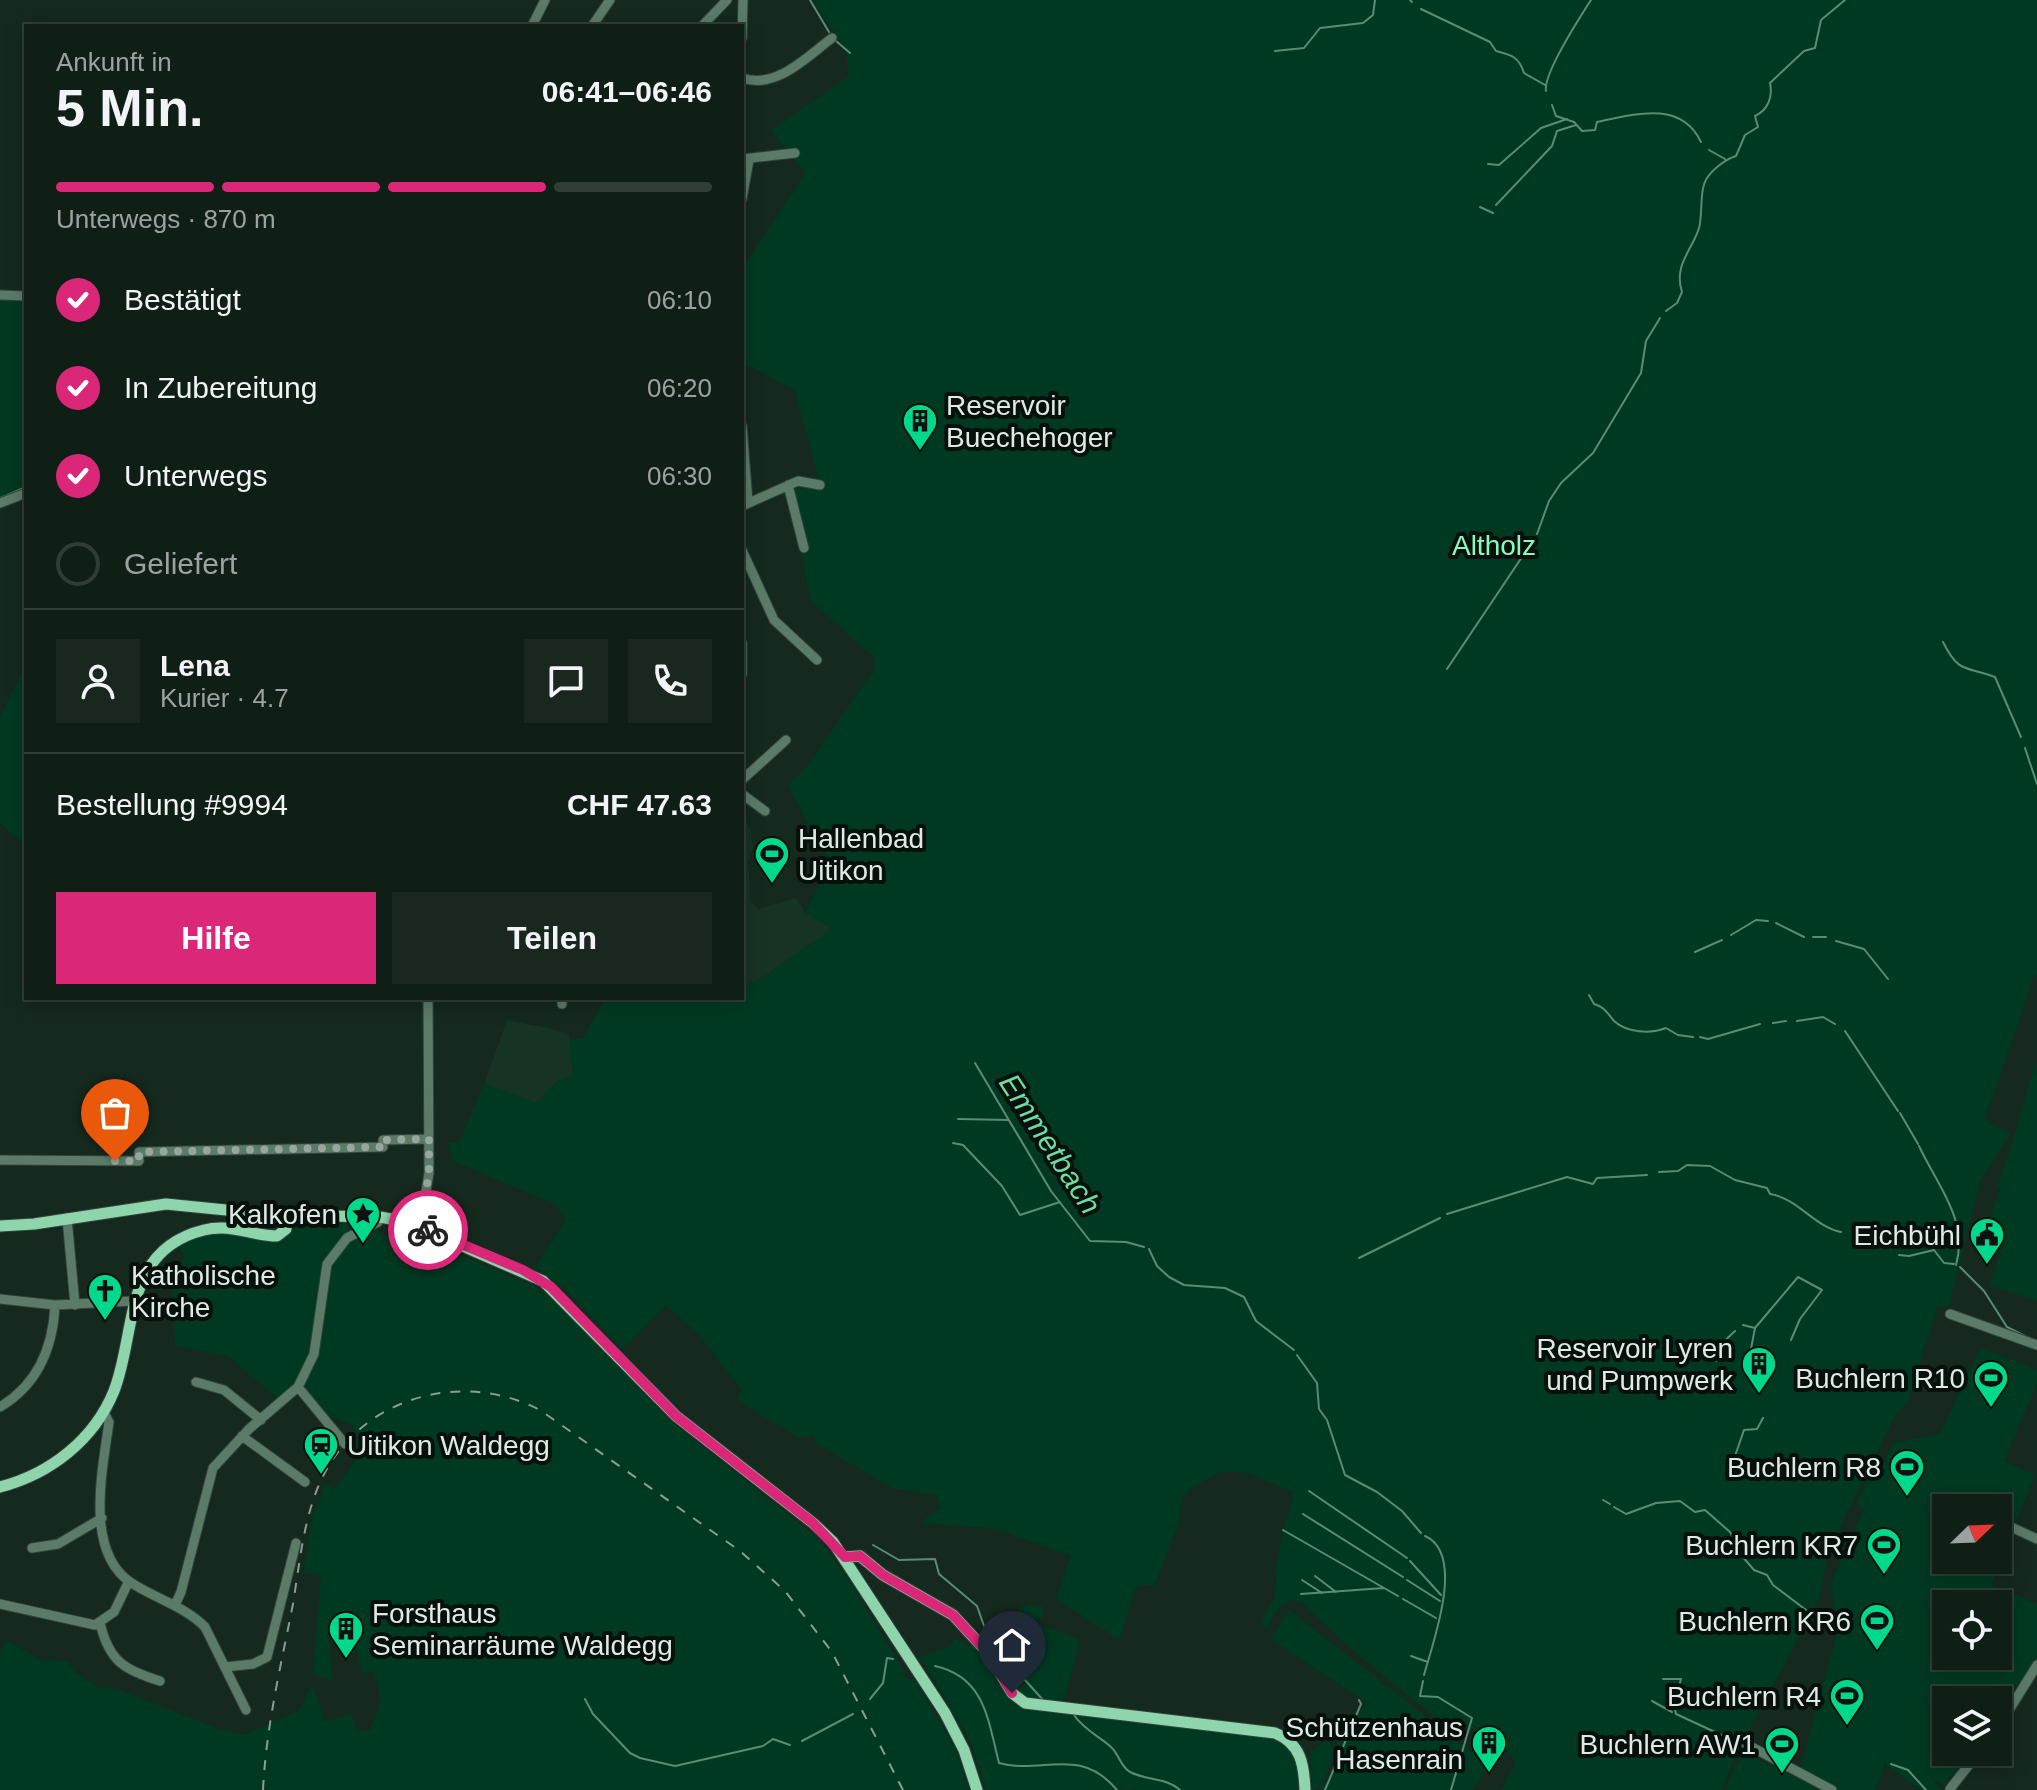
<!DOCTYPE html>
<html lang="de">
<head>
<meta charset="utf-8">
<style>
  :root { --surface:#101f16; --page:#19271f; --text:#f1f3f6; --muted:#9ca2a1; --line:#303d35; --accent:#db2777 }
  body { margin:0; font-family:Arial,sans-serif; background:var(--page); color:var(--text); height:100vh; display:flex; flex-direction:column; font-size:30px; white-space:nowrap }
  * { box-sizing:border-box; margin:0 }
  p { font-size:26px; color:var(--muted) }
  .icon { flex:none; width:44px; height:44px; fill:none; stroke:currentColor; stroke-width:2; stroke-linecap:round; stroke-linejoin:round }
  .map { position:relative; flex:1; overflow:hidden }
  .side { position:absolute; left:24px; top:24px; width:720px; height:976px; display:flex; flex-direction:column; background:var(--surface); border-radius:0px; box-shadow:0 4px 20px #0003,0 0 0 2px var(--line) }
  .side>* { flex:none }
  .needle { width:52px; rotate:67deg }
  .tools { position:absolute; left:1932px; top:1494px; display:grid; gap:16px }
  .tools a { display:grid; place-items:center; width:80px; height:80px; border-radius:0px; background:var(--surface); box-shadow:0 4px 20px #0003,0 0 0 2px var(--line); font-size:40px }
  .pin { position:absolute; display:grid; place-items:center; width:68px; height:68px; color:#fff; margin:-82px -34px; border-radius:50% 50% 50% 0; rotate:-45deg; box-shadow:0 0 8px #0007 }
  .pin .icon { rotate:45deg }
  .courier { position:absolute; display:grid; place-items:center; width:80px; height:80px; margin:-40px; border:6px solid #db2777; border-radius:50%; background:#fff; color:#222; box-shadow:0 2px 10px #0007 }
  .headline em { font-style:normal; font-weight:700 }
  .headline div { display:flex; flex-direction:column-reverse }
  .headline { display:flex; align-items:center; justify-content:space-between; height:136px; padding:0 32px }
  h1 { font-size:52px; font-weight:700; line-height:60px }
  .bar { display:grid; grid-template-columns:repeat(4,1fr); gap:12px 8px; align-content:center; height:96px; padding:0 32px }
  .bar i { height:10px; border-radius:6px; background:var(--line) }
  .bar .current { background:var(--accent) }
  .bar p { grid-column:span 4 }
  .line { display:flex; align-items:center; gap:20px; padding:0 32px; border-top:2px solid var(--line) }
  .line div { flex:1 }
  .round { display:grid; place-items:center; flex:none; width:84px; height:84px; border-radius:0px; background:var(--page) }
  ol { padding:0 32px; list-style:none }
  li { display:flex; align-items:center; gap:24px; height:88px }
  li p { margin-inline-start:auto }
  li .icon { padding:8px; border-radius:50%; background:var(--accent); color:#fff; stroke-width:4 }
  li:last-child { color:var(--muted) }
  li i { width:44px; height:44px; border:4px solid var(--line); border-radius:50% }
  .button { display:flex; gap:16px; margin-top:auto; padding:16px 32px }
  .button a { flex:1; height:92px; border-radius:0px; background:var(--accent); color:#fff; font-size:32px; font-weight:700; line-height:92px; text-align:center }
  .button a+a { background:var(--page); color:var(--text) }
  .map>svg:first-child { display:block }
</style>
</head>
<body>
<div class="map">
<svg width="2037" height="1790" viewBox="0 0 2037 1790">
  <rect width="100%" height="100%" fill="#15291e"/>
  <!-- built -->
  <path fill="#173324" d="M742,821H746L751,831L753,848L748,862L751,902L759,909L796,898L805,912L832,929L765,976L742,987Z
    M507,1020L557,1030L569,1036L574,1075L558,1081L536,1103L484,1084Z"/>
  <!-- green -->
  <path fill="#003921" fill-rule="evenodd" d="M813,0H2037V976L2034,975L1985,1119L2010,1134L1980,1181L1949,1306L1937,1307L1909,1399L1894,1418L1841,1525L1828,1556L1818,1601L1739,1749L1722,1790H1501L1516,1763L1503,1747L1497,1749L1461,1722L1454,1729C1399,1692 1350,1649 1302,1603L1290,1600L1275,1612L1267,1628L1261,1622L1275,1596L1277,1560L1293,1492L1248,1473L1221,1471L1191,1488L1182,1499L1178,1525L1154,1586L1139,1585L1134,1591L1120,1638L1113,1636L1056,1599L1071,1556L993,1528L919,1523L941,1508L937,1495L892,1488L814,1442L815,1435L798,1438C778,1422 755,1414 736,1398L742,1390L698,1334L666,1305L622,1349L568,1292L535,1267L566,1220L557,1205L453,1161L449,1143H459L484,1084L536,1103L558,1081L573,1075L569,1040L583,1038L606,998H742V987L765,976L831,929L805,912L832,860L827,858L788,785L805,769L874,670L873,656L810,601L791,490L818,477L795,390L742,362L743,268L805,173L771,130L849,76L846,52Z
    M0,295L26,296V493L0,503Z
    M26,665V846L0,823V717Z
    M2037,1060V1301L1989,1285L2002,1250L1979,1243L2001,1188L1997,1186C2014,1145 2022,1103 2037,1060Z
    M370,1222L395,1244L423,1250L427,1241L534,1286L551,1298L673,1423L821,1541L847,1577L909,1679L915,1680L955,1748L969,1790H0V1652L6,1641L42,1660L68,1662L75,1672L100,1688L112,1687L219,1729L244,1735L299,1710L313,1684L324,1722L352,1714L357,1731L370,1730L381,1700L374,1672L362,1673L353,1633L328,1632L332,1681L313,1674L321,1577L304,1572L312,1518L326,1483L335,1489L360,1454L352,1447L359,1438L349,1423L329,1416L298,1381L280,1401L228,1356L175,1346L172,1281L185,1256L174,1243L203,1230L271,1236L305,1225Z
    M1980,1348L2037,1370V1384L2004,1461L2035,1475L1991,1584L2037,1604V1657L1998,1713V1700H1946V1752H1973L1959,1774L1951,1775L1944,1785L1931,1778L1942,1790H1920L1885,1764L1888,1752L1876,1790H1725L1743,1751L1772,1766L1778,1764L1799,1774L1837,1633L1831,1583L1864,1509L1856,1505L1868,1479L1876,1481L1893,1442L1940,1434ZM1946,1508H1998V1560H1946ZM1946,1604H1998V1656H1946Z
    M1028,1605L1043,1606V1615L1035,1622L1080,1640L1060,1714L1269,1735C1299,1749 1299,1759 1299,1790H1136L1133,1785L1132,1790H986L972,1744L920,1657L951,1646L954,1638L969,1646L995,1629L1007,1646L1019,1634L1018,1609Z
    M1289,1610L1489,1765L1473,1790H1317C1331,1782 1336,1760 1338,1745L1333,1738L1367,1703L1270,1639Z
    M1328,1739L1334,1752L1322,1785L1312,1790L1310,1752Z"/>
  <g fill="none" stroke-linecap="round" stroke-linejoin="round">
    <!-- stream -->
    <path stroke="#5a8c73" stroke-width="2" d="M810,0L829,32
      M1410,0L1412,2
      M1421,9L1490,42L1496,51C1512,55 1519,57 1524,73L1545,85
      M836,41L850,53
      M1275,51L1304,48L1320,28L1363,23L1373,15L1375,0
      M1546,91C1543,75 1580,17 1591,0
      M1552,105L1556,116L1574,122L1582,131L1595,130L1597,122C1635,114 1681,100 1701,142
      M1709,150L1725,159
      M1488,164L1499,165L1541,128L1567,119
      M1496,205L1552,146L1557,131L1576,125
      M1480,207L1493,213
      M1666,311L1677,303L1682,292C1673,265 1693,249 1699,228C1703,214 1699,190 1707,178C1713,169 1726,159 1736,156L1745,135L1758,127L1755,116C1768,110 1773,97 1770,83L1804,51L1815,48L1821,20L1845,0
      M0,498L26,487
      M1537,534L1549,501L1561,483L1593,453L1641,373L1646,341L1660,318
      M1943,642C1959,674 1965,666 1995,677L2021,737
      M1447,669L1532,542
      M2025,748L2037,784
      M1776,923L1804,937
      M1731,935L1756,920L1768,921
      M1813,937H1826
      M1836,941L1864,949L1888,979
      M1695,952L1722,940
      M1589,995L1594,1004C1605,1007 1607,1013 1614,1021C1627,1033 1651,1034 1666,1028L1678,1035L1693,1037
      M1797,1021L1823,1017L1835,1024
      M1773,1023L1786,1021
      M1845,1031L1898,1111
      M1700,1037L1708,1039L1760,1024
      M975,1063L1051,1191L1090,1241L1126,1242L1144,1247
      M1900,1113L1918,1144
      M958,1119L1008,1120
      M953,1143L963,1145L1002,1186L1020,1215L1060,1202
      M1919,1146C1937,1185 1969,1220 1956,1265
      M1659,1172L1678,1171L1687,1165L1710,1166L1735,1180L1767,1188L1770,1194C1797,1198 1815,1227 1841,1232
      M1447,1214L1567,1177L1593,1184L1597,1178L1647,1175
      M1149,1249L1157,1266L1169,1277L1184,1285L1225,1288L1244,1297L1256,1321L1294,1350
      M1899,1255L1909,1256L1934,1250L1944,1263L1954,1264
      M1359,1258L1440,1218
      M1960,1267L1984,1291L2007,1327L2025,1336
      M1743,1325L1755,1328L1798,1277L1822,1290L1800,1319L1791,1340
      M1750,1354L1755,1328
      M1297,1355L1317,1383L1319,1409L1327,1420L1345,1475L1377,1492L1402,1511L1421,1533
      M1717,1361V1348L1735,1331
      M1726,1458L1735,1456L1744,1430L1757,1429L1763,1418
      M1309,1491L1407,1558
      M1603,1500L1610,1504
      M1614,1507L1626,1514L1656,1503L1680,1501L1695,1512L1705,1510L1730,1532L1739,1549
      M1303,1514L1403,1577
      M1283,1530L1398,1596
      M873,1545L899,1560L935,1559L939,1574L977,1606L990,1643L1011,1666
      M1742,1556L1754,1570L1767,1575L1773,1585L1810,1613
      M1410,1561L1441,1595
      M1315,1576L1336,1592
      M1302,1580L1322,1593
      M1407,1580L1440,1601
      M1301,1594L1384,1588
      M1403,1599L1436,1618
      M1411,1656L1428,1662
      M935,1666C985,1677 988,1720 999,1763C1043,1775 1079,1745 1117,1790
      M1017,1671L1043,1700
      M1424,1675C1433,1642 1466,1554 1425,1536
      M1663,1679H1681L1674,1705L1676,1714L1741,1744
      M1423,1681L1420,1696L1438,1697L1472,1718L1451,1790
      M585,1699L593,1714L630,1753L640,1758L675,1766L763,1746L773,1739L790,1745
      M870,1699L883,1683L887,1658L893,1659
      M1652,1701L1672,1712
      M1074,1715C1083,1729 1100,1737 1111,1747C1119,1754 1120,1766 1130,1772C1148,1781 1165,1777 1180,1790
      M802,1741L853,1714
      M1891,1764L1908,1770L1926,1790
      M1325,1790L1361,1704L1359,1700"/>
    <defs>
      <path id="minor" d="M532,26L545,0
        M592,26L610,0
        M702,26L727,0
        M742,38L743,0
        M742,78C776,90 808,56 832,38
        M742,159L795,153
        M742,199L749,160
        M0,295L26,296
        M742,426L748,502
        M788,485L804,548
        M0,503L26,493
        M742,506L798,481L820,485
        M742,550L774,620L817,660
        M742,643V674
        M742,780L786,740
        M742,794L765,811
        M562,1004V998
        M0,1160L139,1161V1152L383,1147V1140L429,1139
        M67,1218L75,1305
        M420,1227L429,1173L428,998
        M0,1299L55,1305L133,1301
        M1950,1314L2037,1345
        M196,1382L224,1390L261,1420
        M298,1387L314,1354L327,1264L347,1238L378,1222L380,1217
        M0,1407C37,1385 53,1348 55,1305
        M103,1411L109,1422C103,1468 84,1550 130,1582C154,1598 184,1606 205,1627L246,1710
        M242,1436L305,1482
        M2011,1527L2037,1539
        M32,1548L58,1544L102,1518
        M0,1604L95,1625L114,1612L129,1581
        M175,1605L181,1592L213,1468L249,1429L298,1387L345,1444
        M100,1623C109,1661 124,1670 160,1681
        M225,1667L253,1664L267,1657L296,1543
        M1998,1728L2037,1665
        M1746,1744L1832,1790
        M1950,1789L1979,1752"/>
      <path id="major" d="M0,1226L34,1224L166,1204L276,1215L380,1217L407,1222L543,1281L676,1416L813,1523L833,1542L945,1713L964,1750L977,1790
        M0,1487C50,1474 94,1440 114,1391C137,1332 122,1250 204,1230C231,1223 252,1236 277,1236L286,1229L287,1216
        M845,1557L860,1556L883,1575L953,1615L988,1653L1012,1693L1025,1703L1275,1733C1301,1744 1304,1764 1305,1790"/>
    </defs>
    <!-- minor casing -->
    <use href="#minor" stroke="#31443a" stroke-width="11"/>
    <!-- major casing -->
    <use href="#major" stroke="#31443a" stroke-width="13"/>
    <!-- minor -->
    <use href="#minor" stroke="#5b7b68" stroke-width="9"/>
    <!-- major -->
    <use href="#major" stroke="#8ed4ac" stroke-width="11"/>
    <!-- rail -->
    <path stroke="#8d9c93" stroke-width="2" stroke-dasharray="10 10" stroke-linecap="butt" d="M263,1790C266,1727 281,1665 293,1604C300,1561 304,1513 324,1474C365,1396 463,1370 540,1410L740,1551L785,1591L832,1652L903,1790"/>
  </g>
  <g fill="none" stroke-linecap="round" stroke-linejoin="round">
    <!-- done -->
    <path stroke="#98a69e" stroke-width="8" stroke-dasharray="0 14.4" d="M115,1161H139V1152L383,1147V1140L429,1139V1173L420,1227L428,1230"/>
    <!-- route -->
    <path stroke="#db2777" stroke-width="10" d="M428,1230L523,1270L551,1287L676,1416L813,1523L845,1557L860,1556L883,1575L953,1615L988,1653L1012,1693"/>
  </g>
  <!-- icons -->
  <defs>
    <symbol id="building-pin" viewBox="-11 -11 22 30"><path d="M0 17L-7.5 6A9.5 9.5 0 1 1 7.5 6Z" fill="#00d98c" stroke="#07100b"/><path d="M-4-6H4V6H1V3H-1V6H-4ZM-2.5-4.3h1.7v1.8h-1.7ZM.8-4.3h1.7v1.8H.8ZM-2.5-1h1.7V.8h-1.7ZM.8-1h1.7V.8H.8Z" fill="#111"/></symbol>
    <symbol id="stadium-pin" viewBox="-11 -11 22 30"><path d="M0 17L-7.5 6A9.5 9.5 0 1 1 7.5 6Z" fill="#00d98c" stroke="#07100b"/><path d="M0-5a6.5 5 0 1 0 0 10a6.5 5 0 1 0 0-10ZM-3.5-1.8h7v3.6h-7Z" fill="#111"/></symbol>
    <symbol id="sight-pin" viewBox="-11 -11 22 30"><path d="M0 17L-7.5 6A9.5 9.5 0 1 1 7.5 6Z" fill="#00d98c" stroke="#07100b"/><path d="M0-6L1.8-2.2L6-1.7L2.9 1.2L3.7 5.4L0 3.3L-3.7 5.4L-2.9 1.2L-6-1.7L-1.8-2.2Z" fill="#111"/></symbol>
    <symbol id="civic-pin" viewBox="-11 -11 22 30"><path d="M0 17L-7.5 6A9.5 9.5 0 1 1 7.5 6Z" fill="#00d98c" stroke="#07100b"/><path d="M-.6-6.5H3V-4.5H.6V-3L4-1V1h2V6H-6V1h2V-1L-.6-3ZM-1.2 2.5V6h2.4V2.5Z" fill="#111"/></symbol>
    <symbol id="church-pin" viewBox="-11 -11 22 30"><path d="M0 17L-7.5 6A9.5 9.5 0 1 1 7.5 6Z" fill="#00d98c" stroke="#07100b"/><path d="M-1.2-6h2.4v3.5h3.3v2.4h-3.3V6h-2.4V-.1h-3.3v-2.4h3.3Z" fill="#111"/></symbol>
    <symbol id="station-pin" viewBox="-11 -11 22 30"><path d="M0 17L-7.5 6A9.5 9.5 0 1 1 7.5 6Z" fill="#00d98c" stroke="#07100b"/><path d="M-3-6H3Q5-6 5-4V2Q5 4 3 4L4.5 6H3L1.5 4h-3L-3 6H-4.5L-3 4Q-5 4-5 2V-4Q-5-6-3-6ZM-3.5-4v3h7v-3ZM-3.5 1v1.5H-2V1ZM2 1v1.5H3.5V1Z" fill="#111"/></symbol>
  </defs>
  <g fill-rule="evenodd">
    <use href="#building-pin" x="900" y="401" width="40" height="54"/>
    <use href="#stadium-pin" x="752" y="834" width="40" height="54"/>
    <use href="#sight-pin" x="343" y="1194" width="40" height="54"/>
    <use href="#civic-pin" x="1967" y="1215" width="40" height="54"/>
    <use href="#church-pin" x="85" y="1271" width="40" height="54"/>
    <use href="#building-pin" x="1739" y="1344" width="40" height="54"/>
    <use href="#stadium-pin" x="1971" y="1358" width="40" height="54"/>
    <use href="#station-pin" x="301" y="1425" width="40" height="54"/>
    <use href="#stadium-pin" x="1887" y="1447" width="40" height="54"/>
    <use href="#stadium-pin" x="1864" y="1525" width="40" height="54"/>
    <use href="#stadium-pin" x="1857" y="1601" width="40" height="54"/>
    <use href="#building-pin" x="326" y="1609" width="40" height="54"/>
    <use href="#stadium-pin" x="1827" y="1676" width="40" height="54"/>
    <use href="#building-pin" x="1469" y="1723" width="40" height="54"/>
    <use href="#stadium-pin" x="1762" y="1724" width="40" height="54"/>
  </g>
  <g text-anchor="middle" stroke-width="8" stroke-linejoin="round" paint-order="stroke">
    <!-- poi labels -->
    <g font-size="28" fill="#deeae3" stroke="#07100b" text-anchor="end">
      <text x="946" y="415" text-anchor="start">Reservoir<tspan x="946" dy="32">Buechehoger</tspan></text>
      <text x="798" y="848" text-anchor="start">Hallenbad<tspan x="798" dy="32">Uitikon</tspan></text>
      <text x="337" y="1224">Kalkofen</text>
      <text x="1961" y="1245">Eichbühl</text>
      <text x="131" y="1285" text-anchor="start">Katholische<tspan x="131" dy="32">Kirche</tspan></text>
      <text x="1733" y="1358">Reservoir Lyren<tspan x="1733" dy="32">und Pumpwerk</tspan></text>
      <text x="1965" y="1388">Buchlern R10</text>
      <text x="347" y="1455" text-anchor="start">Uitikon Waldegg</text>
      <text x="1881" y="1477">Buchlern R8</text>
      <text x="1858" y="1555">Buchlern KR7</text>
      <text x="372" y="1623" text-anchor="start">Forsthaus<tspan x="372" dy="32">Seminarräume Waldegg</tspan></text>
      <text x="1851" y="1631">Buchlern KR6</text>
      <text x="1821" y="1706">Buchlern R4</text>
      <text x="1463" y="1737">Schützenhaus<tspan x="1463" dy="32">Hasenrain</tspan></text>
      <text x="1756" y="1754">Buchlern AW1</text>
    </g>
    <!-- park labels -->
    <g font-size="28" fill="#87fabd" stroke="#07100b">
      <text x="1494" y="555">Altholz</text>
    </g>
    <!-- water labels -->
    <g font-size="30" font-style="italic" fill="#6adda2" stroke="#07100b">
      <text transform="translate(1050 1144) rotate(57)" y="10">Emmetbach</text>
    </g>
  </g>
</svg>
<div class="tools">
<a><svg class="needle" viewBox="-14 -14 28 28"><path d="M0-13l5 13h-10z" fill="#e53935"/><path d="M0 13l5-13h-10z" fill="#9ca2a1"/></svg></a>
<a><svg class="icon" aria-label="locate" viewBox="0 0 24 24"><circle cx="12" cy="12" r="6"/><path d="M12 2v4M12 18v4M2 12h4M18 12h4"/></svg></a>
<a><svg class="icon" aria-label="layers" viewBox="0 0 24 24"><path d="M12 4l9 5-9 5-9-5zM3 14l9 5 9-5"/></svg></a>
</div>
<div class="pin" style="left:115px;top:1161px;background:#ea580c"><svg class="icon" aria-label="bag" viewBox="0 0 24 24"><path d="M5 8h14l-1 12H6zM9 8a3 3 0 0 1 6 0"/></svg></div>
<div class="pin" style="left:1012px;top:1693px;background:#1f2937"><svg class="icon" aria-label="home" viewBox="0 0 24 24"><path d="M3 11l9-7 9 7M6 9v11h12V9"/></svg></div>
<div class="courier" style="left:428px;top:1230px"><svg class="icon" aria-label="bike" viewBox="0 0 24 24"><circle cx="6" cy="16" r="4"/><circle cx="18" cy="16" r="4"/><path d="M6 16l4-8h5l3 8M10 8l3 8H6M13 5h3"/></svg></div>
<section class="side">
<div class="headline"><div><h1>5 Min.</h1><p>Ankunft in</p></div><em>06:41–06:46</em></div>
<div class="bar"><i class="current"></i><i class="current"></i><i class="current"></i><i></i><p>Unterwegs · 870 m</p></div>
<ol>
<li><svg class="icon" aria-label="check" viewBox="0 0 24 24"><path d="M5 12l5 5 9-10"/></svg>Bestätigt<p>06:10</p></li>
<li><svg class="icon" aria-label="check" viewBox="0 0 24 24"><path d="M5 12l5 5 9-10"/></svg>In Zubereitung<p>06:20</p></li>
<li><svg class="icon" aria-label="check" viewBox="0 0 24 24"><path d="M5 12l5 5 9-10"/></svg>Unterwegs<p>06:30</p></li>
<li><i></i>Geliefert</li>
</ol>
<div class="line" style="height:144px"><a class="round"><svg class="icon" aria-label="person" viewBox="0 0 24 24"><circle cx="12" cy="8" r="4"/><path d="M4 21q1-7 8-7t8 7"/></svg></a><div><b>Lena</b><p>Kurier · 4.7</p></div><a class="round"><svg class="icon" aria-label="chat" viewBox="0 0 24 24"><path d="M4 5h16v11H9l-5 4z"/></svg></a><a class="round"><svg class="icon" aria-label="phone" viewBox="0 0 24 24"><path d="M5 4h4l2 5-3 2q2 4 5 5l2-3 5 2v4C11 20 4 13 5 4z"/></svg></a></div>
<div class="line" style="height:104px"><div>Bestellung #9994</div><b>CHF 47.63</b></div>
<div class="button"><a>Hilfe</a><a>Teilen</a></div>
</section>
</div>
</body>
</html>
